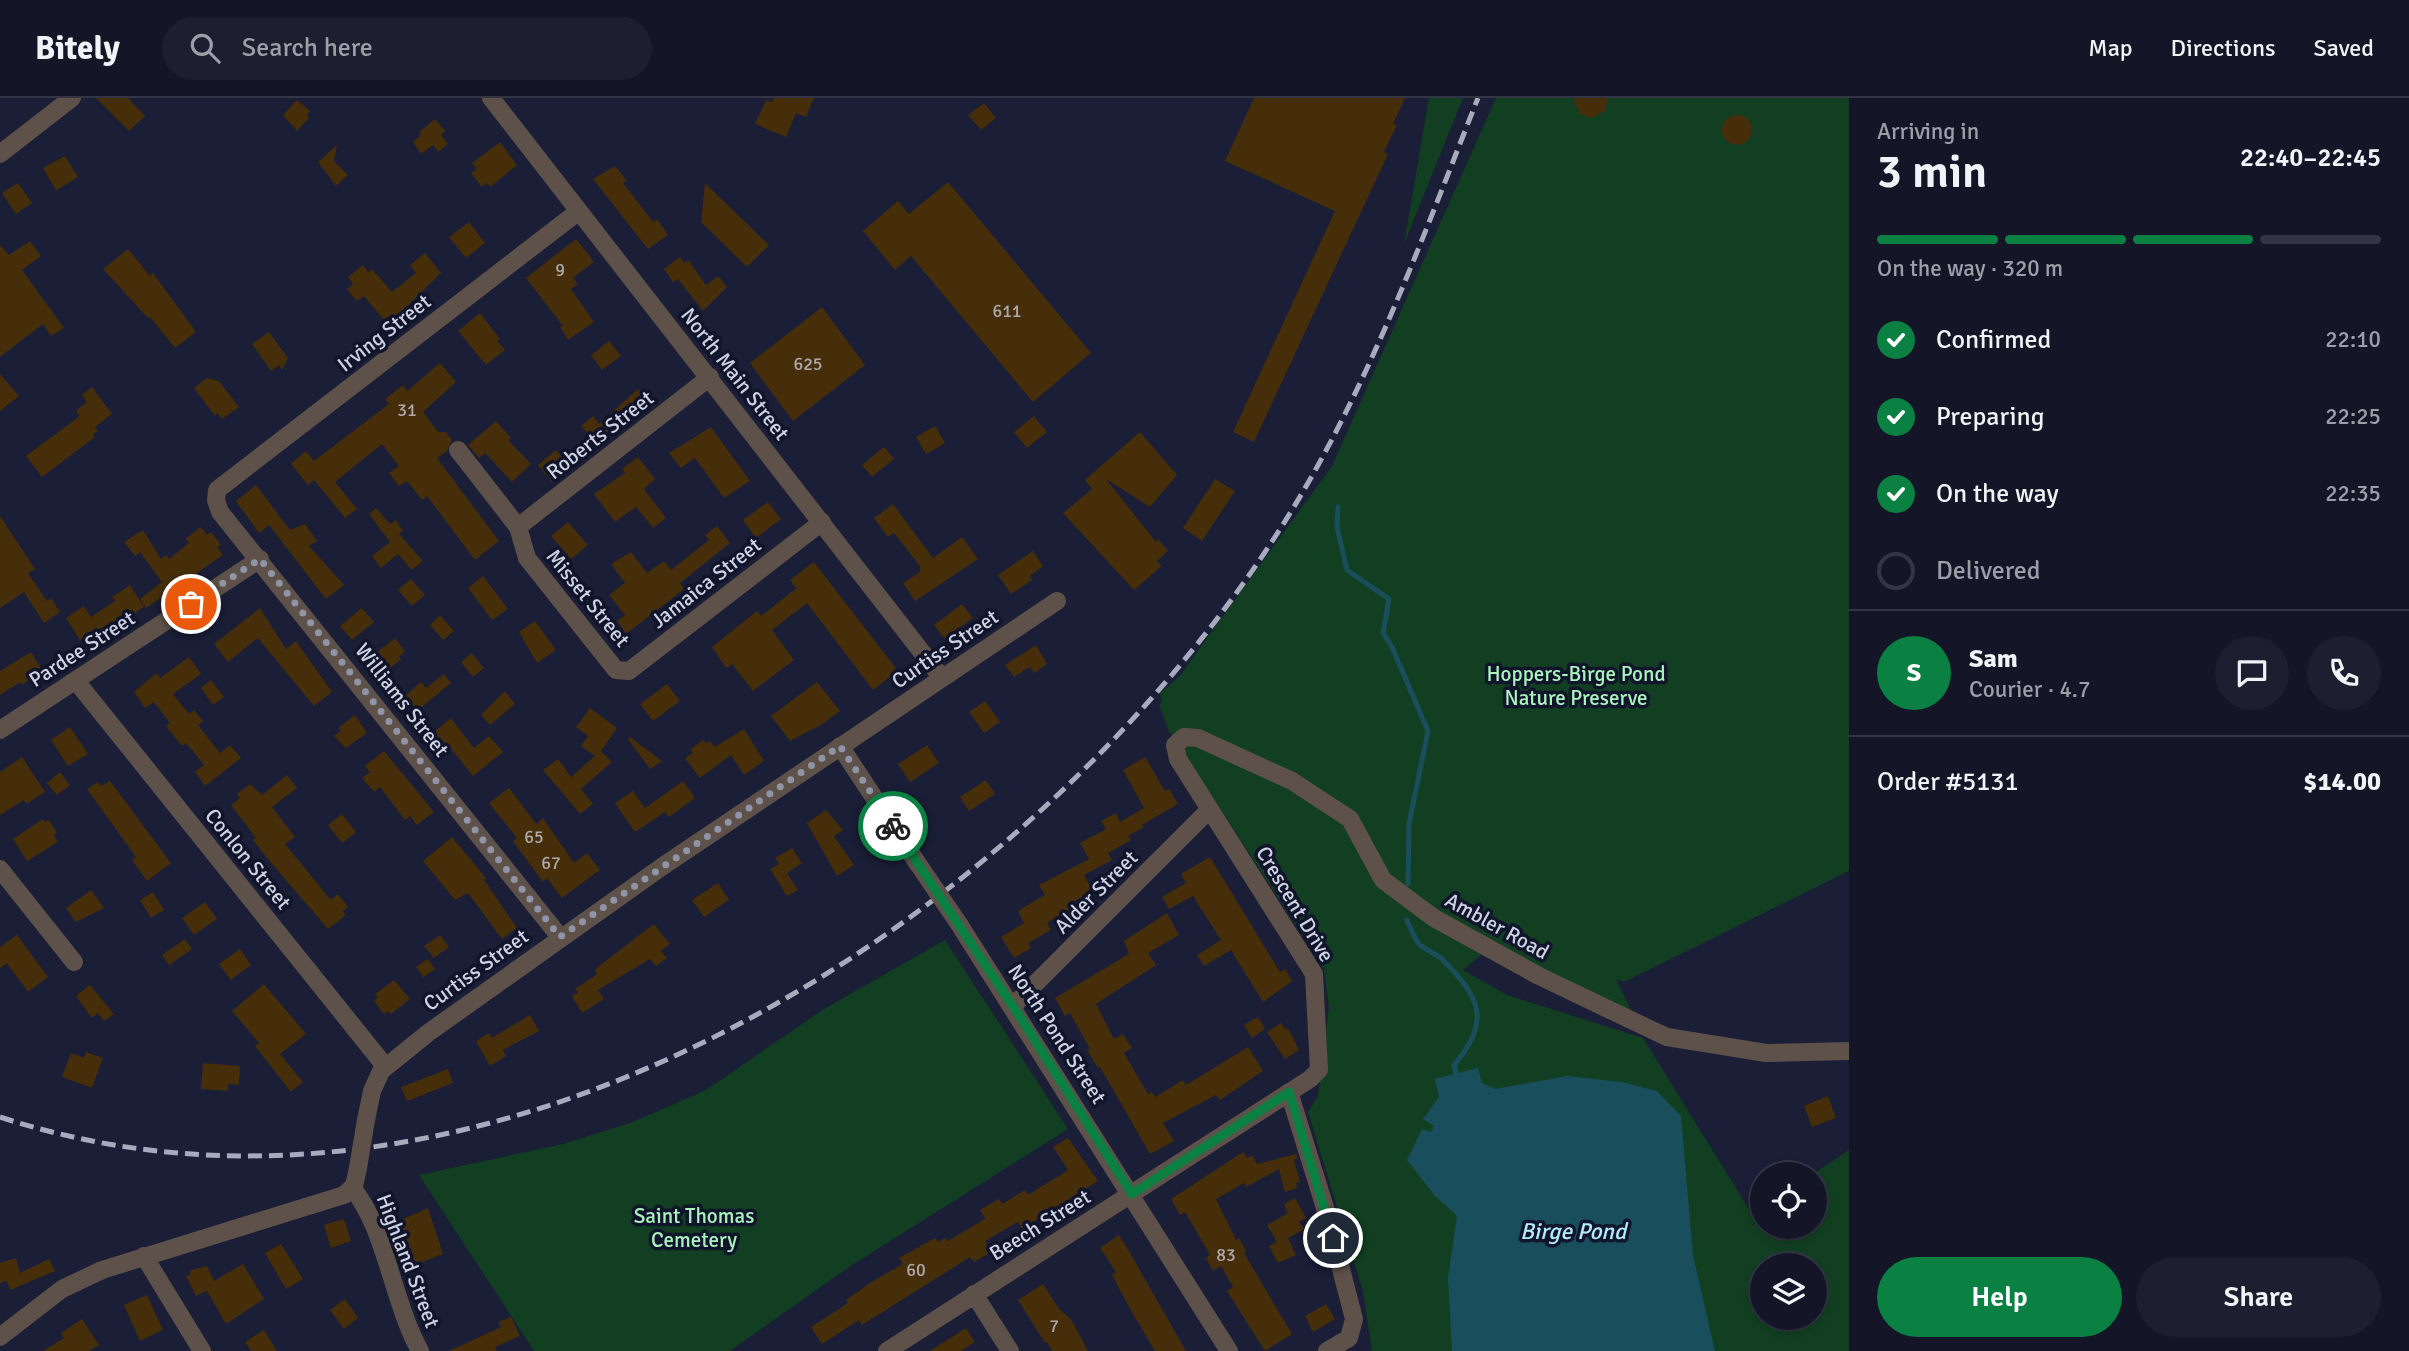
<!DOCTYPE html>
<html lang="en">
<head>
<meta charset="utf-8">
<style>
  :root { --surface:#141628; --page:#1d1f30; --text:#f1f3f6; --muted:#9d9fa8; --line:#333545; --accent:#0b8043 }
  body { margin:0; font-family:Signika,sans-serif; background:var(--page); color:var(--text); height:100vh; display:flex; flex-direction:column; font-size:26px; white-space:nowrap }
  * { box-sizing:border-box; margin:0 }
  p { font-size:23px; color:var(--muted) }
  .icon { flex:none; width:38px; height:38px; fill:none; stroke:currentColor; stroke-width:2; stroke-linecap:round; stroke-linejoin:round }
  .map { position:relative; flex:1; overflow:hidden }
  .sheet { display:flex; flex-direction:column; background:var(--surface); width:560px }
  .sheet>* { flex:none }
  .controls { position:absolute; left:1750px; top:1064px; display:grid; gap:14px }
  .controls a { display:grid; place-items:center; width:77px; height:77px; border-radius:50%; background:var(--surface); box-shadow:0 4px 10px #0003,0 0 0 2px var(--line); font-size:35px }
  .pin { position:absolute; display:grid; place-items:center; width:60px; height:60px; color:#fff; margin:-30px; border:4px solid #fff; border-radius:50%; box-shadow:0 2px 7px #0007 }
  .courier { position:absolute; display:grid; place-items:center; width:70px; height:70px; margin:-35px; border:5px solid #0b8043; border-radius:50%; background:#fff; color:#222; box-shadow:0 2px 9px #0007 }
  .summary em { font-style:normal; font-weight:600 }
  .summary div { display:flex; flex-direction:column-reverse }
  .summary { display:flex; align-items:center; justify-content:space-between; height:119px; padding:0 28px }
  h1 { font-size:46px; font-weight:600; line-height:52px }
  .bar { display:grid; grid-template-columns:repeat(4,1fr); gap:10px 7px; align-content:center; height:84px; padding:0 28px }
  .bar i { height:9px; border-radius:5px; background:var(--line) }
  .bar .selected { background:var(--accent) }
  .bar p { grid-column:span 4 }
  .line { display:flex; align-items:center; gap:18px; padding:0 28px; border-top:2px solid var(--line) }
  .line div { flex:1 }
  .round { display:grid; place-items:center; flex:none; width:74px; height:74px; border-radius:37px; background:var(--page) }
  ol { padding:0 28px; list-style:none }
  li { display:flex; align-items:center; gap:21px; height:77px }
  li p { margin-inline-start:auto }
  li .icon { padding:7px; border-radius:50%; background:var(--accent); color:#fff; stroke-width:4 }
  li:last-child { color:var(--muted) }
  li i { width:38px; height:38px; border:4px solid var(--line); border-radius:50% }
  .cta { display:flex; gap:14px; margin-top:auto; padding:14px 28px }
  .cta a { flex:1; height:80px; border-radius:42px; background:var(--accent); color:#fff; font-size:28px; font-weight:600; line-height:80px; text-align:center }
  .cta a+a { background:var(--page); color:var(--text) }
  header { display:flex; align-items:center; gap:42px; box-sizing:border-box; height:98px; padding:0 35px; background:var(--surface); border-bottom:2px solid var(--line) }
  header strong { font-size:33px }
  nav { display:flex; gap:38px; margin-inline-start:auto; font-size:24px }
  .search { width:490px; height:63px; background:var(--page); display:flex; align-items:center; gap:18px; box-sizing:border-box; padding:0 24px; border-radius:38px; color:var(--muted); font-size:26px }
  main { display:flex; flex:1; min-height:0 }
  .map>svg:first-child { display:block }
</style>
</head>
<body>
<header>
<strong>Bitely</strong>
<div class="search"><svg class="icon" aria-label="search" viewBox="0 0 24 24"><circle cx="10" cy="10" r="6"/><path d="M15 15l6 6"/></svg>Search here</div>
<nav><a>Map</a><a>Directions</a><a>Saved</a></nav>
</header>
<main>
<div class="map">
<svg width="1849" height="1253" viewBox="0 0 1849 1253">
  <rect width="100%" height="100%" fill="#1a1e36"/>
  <!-- green -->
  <path fill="#123f21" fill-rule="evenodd" d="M1429,0H1463L1404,146Z
    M1496,0H1849V773L1624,884L1616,881L1635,920L1481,857L1463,872L1507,897L1643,940L1752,1116L1762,1110V1129H1815L1813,1076L1849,1052V1253H1372L1363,1193L1308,1014L1318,998L1329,909L1324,871L1218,707L1185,663L1192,667L1169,633L1159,607L1162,603L1160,595L1179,579L1332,368ZM1762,1167H1815V1220H1762Z
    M945,842L1068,1031L849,1169L730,1253H534L419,1077L563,1046L633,1024L706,992L824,911Z"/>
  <!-- water -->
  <path fill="#194f5c" d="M1478,970L1482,985L1495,991L1567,978L1622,984L1657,993L1681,1018L1693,1157L1715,1253H1452L1448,1180L1457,1118L1435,1098L1407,1062L1422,1031L1431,1034L1434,1028L1423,1021L1439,999L1435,981Z"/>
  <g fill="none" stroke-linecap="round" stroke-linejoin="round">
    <!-- stream -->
    <path stroke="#194f5c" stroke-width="5" d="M1338,409L1337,429L1347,472L1389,501L1383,535L1392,549L1428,633L1409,726L1408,786
      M1407,822C1410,829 1414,840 1419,846C1425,852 1435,855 1442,861C1480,899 1492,923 1454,967L1457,980"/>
  </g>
  <!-- building -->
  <path fill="#462e0b" d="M96,0H128L145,18L129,33Z
    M774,0H814L806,19L796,15L786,39L755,26L766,2L772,4Z
    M1254,0H1405L1393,26L1397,27L1384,54L1388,56L1254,344L1233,334L1335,113L1225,63Z
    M1573,0H1608L1605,13L1591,20L1580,16Z
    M297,2L310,13L307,17L309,20L297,33L283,17Z
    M984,5L996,20L981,32L968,17Z
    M1722 32a15 15 0 1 1 30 0a15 15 0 1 1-30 0Z
    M435,21L445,33L441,37L448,46L438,54L433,47L421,56L413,44L421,37L419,34Z
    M500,44L517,67L490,89L487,85L482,89L471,75L477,71L472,65Z
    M337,47L334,63L348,77L336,88L318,64Z
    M65,58L78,79L56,92L43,70Z
    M615,68L627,83L623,85L653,124L657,121L668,137L648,151L593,81Z
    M948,84L1091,255L1033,304L911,158L895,172L863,133L898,103L909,116Z
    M18,85L32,105L16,116L2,95Z
    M705,85L769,147L747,169L701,124Z
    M469,124L485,145L466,160L449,139Z
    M576,141L594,164L573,180L578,186L571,191L594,224L568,242L560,229L563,228L526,180Z
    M30,143L41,158L22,172L64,230L51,238L43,226L0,259V147L9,157Z
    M128,151L150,178L153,175L196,234L175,250L150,219L148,220L103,171Z
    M425,155L441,175L388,227L364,198L357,203L347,191L353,186L348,179L363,167L368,174L372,171L392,194L416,175L410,167Z
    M680,159L684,165L688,162L706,187L718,178L727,189L703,213L678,181L673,184L664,171Z
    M822,209L865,267L793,323L750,265Z
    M480,215L500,241L497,243L505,252L486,267L458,233Z
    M269,234L288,260L282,272L279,267L271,273L252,246Z
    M609,243L621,258L602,272L591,257Z
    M440,265L456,284L423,314L438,334H446L452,342L447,353L437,360L499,443L475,462L427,398L422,402L407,383L399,388L389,375L399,368L382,346L335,384L357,411L345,420L314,382L308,387L291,366L306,353L314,363L389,306L385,301L403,287L407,293Z
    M0,276L19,298L0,313Z
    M207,280L219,283L239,309L222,321L218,315L215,318L194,290Z
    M92,289L112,316L95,329L98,333L93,336L95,339L42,379L26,358L80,318L76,313L87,304L82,297Z
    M638,291L651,306L597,347L581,328L593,318L599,326Z
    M1034,318L1047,334L1027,350L1014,334Z
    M496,323L511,340L508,342L531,366L512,384L485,355L479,360L468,347Z
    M935,328L945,345L926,356L916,339Z
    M711,329L750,383L724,400L695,360L681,370L669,355Z
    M1140,334L1177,377L1150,409L1106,381L1156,444L1158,441L1168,453L1157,463L1162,468L1134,492L1063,415L1092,391L1085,382Z
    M884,349L894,361L872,379L862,367Z
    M556,352L570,368L552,384L538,367Z
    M638,359L655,381L644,391L666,420L653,430L636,409L615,424L594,396L625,375L622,371Z
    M1215,381L1235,393L1202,443L1183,430Z
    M256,387L290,432L305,426L317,443L309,448L344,487L326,501L269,427L259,435L236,403Z
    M768,404L781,421L756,440L743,422Z
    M893,406L933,460L962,439L978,461L915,503L903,485L920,474V468L894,435L888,439L874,420Z
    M376,410L390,426L396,422L403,433L399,436L423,463L412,472L398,456L381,470L372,458L390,444L369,416Z
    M0,418L35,471L28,475L47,503L51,500L60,514L44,525L24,494L0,510Z
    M568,424L588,447L571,461L551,438Z
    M717,428L730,445L680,485L684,491L626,536L617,523L625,517L609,497L625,485L611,466L631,454L647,475L664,463L671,472L709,442L705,437Z
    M201,429L207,437L211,434L221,447L217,449L223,457L146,510L140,501L162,484L140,454L135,458L124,444L143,432L161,461L166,457L169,461L189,445L185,441Z
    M1033,453L1043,468L1030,478L1032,482L1011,496L998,477Z
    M814,464L898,573L873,592L807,505L772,532L794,562L753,593L732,566L726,570L712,549L757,513L761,518L794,492L796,490L790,482Z
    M483,478L508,511L492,522L468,490Z
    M411,481L425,497L412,508L398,492Z
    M130,487L144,509L102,536L104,539L91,548L85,539L80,542L66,520L84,508L91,519L115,503L112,499Z
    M962,506L973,520L945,541L934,527Z
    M260,510L286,551L296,543L332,594L314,608L258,540L228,564L214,546Z
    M362,510L374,524L352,542L340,528Z
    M440,517L454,533L443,542L430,527Z
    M535,523L556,552L537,565L519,534Z
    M395,540L405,553L399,559L401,562L379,577L367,562Z
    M1036,547L1047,566L1034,575L1030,569L1014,579L1005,567Z
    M31,554L42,572L22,587L20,584L0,597V573Z
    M472,555L484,570L473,579L461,564Z
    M189,559L201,576L173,596L189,616L194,612L203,623L198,627L220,655L230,647L241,660L205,688L195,674L204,667L186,645L182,648L166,628L170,625L154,604L145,610L134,594L157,575L160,580Z
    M444,576L451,585L417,613L405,598L421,584L426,590Z
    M211,582L224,599L213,607L201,590Z
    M817,584L840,613L821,627L790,643L771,618Z
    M667,586L680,603L653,623L640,606Z
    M505,593L515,606L490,627L481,617Z
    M985,603L1000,624L984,635L969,614Z
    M590,610L617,630L601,653L612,664L581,691L593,706L580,716L543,672L558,661L571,679L595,658L581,648L588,638L576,629Z
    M355,617L367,635L346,650L334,638L341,633L338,630Z
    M451,620L474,650L489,638L503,654L473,678L448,647L445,650L433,635Z
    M70,629L88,656L68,668L51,642Z
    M744,631L764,663L744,677L731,657L700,680L685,660L693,655L691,651L703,642L706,645L710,643L715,649Z
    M630,639L662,663L650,671L628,641Z
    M927,647L939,665L910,684L898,666Z
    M384,653L434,714L417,727L410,718L405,722L380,689L374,694L362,680L370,674L365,668Z
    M22,659L45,694L26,706L24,702L0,717V674Z
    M1145,659L1165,693L1169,691L1178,706L1142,727L1144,729L1128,738L1131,742L1108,755L1112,762L1084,777L1093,793L1071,805L1073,809L1047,825L1051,832L1028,845L1031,850L1014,860L1001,839L1024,825L1018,813L1045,797L1039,787L1089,761L1080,745L1106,731L1101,723L1116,715L1120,724L1144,710L1123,672Z
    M60,674L70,687L57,697L47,685Z
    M287,677L297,690L272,709L295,739L285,746L331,802L338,796L348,809L343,813L346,817L328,831L267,760L253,742L256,740L231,707L240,700L237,696L250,686L262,697Z
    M986,682L995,696L969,713L960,699Z
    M110,683L171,765L147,783L132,762L136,759L87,691L98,684L101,688Z
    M683,683L695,700L669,719L665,714L635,734L615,705L633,693L645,710Z
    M509,690L536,726L543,720L574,765L587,755L600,772L562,800L547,780L543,784L513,743L517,740L489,705Z
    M826,712L843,732L834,738L854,767L837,778L807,725Z
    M342,716L356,734L342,745L328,727Z
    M43,721L45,724L49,722L57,735L54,737L58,744L27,763L13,741Z
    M452,739L486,780L484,782L517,830L502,841L468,795L455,802L423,763Z
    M792,750L802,765L787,775L798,792L787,798L770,771L779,766L775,760Z
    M1210,759L1280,874L1285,871L1292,883L1263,904L1231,852L1204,868L1197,857L1221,842L1193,798L1169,811L1162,799L1186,785L1181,776Z
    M718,785L729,802L704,819L692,802Z
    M91,792L104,810L76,824L66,810Z
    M153,794L164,812L151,820L140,802Z
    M205,804L217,821L194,837L182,820Z
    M1167,815L1179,837L1148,855L1156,867L1096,906L1114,941L1123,936L1132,950L1124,955L1148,996L1152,994L1155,999L1183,982L1186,987L1248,949L1263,973L1220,1002L1216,997L1163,1025L1174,1043L1150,1056L1100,969L1098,970L1087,952L1090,951L1070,915L1065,918L1055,900L1129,856L1124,843Z
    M654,826L670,846L661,853L667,860L656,868L650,861L598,892L604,901L582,915L572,898L578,894L575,891L597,876L595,872L599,868Z
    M17,837L48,879L28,894L7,865L0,870V849Z
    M440,837L449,849L434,860L424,848Z
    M185,841L192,851L169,867L162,857Z
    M240,851L251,867L231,882L219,866Z
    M428,861L435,871L423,879L416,869Z
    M394,882L410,901L391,916L388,913L384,916L374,903L378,899L375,896Z
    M264,886L306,936L280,956L303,984L291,994L255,948L259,945L232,913Z
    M90,887L114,916L104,923L98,915L92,920L76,898Z
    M530,917L539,933L503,952L506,958L490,968L476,943L489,935L492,940Z
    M1258,919L1265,931L1252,940L1244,927Z
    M1281,925L1286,932L1288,930L1299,952L1285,961L1267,934Z
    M86,954L103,960L92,990L62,979L71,955L84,960Z
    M203,965L240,968L239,987L228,986V993L201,991Z
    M448,971L453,985L407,1003L401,989Z
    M1828,998L1836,1020L1812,1029L1804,1008Z
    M1068,1040L1098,1083L1022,1131L1018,1124L985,1143L991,1154L974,1164L970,1159L862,1227L859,1222L822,1246L811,1229L848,1205L846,1202L873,1183L903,1166L899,1160L935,1140L938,1144L946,1140L948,1143L985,1121L980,1112L999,1101L1002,1106L1025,1092L1028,1097L1068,1072L1053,1049Z
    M1243,1054L1247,1060L1252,1057L1257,1066L1296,1056L1298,1060L1294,1062L1300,1084L1296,1085L1297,1090L1285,1094L1279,1071L1246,1089L1244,1085L1216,1101L1236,1142L1239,1140L1246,1153L1244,1155L1292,1236L1265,1253L1227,1193L1233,1189L1221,1168L1213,1173L1206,1160L1210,1157L1185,1114L1180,1117L1171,1101Z
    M1295,1100L1306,1120L1299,1124L1304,1131L1288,1140L1296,1157L1278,1165L1269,1148L1277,1144L1267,1127L1288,1115L1284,1106Z
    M428,1110L443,1156L412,1168L396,1124Z
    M344,1121L351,1143L331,1150L324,1127Z
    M1119,1137L1129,1153L1186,1253H1155L1129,1209L1112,1177L1116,1174L1100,1150Z
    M281,1146L303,1181L286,1191L265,1155Z
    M16,1160L20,1175L49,1161L55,1173L10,1192L7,1183L0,1185V1165Z
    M243,1166L264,1201L226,1226L207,1193L196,1198L186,1178L191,1176L189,1173L207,1168L214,1183Z
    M1043,1186L1060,1212L1071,1221L1088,1253H1052L1047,1244L1045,1245L1018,1202Z
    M147,1197L163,1232L140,1243L124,1207Z
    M345,1201L358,1220L344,1231L330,1212Z
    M1326,1206L1335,1221L1313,1234L1305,1218Z
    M511,1219L520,1238L495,1249L497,1253H449L501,1229L498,1224Z
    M82,1221L99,1247L89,1253H43L64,1240L61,1235Z
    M966,1230L975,1244L961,1253H930Z
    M264,1232L277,1253H251L245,1244Z"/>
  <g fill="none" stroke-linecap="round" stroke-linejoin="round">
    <!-- minor -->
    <path stroke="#5e514a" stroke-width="18" d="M491,0L942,580
      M0,56L72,0
      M458,352L518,429L527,460L616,572L629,573L822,424
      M518,429L710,279
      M76,583L385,968
      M0,632L260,461
      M840,648L916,763
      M0,771L74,864
      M959,826L1229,1253
      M560,839L220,414L216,402L217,392L579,113
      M1013,908L1210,711
      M1289,994L1326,1113L1354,1221L1349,1240L1327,1253
      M366,1022L372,993L381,973L428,935L663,768L1057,503
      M352,1090C385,1128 393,1205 420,1253
      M144,1158L202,1253
      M974,1196L1010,1253
      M0,1239L62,1191L102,1172L344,1097L354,1088L358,1070
      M887,1253L1310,981L1319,972L1314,876L1178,661L1175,647L1184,639L1198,640L1292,683L1350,721L1383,782L1434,820L1539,878L1654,933L1667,939L1766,955L1849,953"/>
    <!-- rail -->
    <path stroke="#a7abbd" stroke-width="5" stroke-dasharray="14 7" stroke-linecap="butt" d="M0,1019C479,1176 1017,833 1273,442C1363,305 1418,151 1478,0"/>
    <!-- minor-bridge -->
    <path stroke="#5e514a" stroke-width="18" d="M916,763L959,826
      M358,1070L366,1022"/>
  </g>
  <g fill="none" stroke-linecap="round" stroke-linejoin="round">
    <!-- done -->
    <path stroke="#8f94a6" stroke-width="7" stroke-dasharray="0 12.6" d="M191,506L260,461L560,839L840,648L893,728"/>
    <!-- route -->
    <path stroke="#0b8043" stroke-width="9" d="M893,728L1022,922L1132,1096L1289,994L1333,1140"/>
  </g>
  <g text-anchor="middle" stroke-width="7" stroke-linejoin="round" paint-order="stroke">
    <!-- number labels -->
    <g font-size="18" fill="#acaaad">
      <text x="560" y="178">9</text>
      <text x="1007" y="219">611</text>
      <text x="808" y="272">625</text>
      <text x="407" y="318">31</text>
      <text x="534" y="745">65</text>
      <text x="551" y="771">67</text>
      <text x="1226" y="1163">83</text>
      <text x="916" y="1178">60</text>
      <text x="1054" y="1234">7</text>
    </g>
    <!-- street labels -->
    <g font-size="21" fill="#ced3e3" stroke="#11152b">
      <text transform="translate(384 235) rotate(-38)" y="7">Irving Street</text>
      <text transform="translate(735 276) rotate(52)" y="7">North Main Street</text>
      <text transform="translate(600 337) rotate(-38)" y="7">Roberts Street</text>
      <text transform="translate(706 485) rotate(-38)" y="7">Jamaica Street</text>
      <text transform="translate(588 500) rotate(51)" y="7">Misset Street</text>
      <text transform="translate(82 551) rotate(-33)" y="7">Pardee Street</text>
      <text transform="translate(945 551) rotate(-34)" y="7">Curtiss Street</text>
      <text transform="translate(402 602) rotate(52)" y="7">Williams Street</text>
      <text transform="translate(248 761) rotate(51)" y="7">Conlon Street</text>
      <text transform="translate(1096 794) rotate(-45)" y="7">Alder Street</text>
      <text transform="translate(1295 806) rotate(59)" y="7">Crescent Drive</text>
      <text transform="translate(1497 828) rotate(29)" y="7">Ambler Road</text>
      <text transform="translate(476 872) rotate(-36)" y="7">Curtiss Street</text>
      <text transform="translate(1057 936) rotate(57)" y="7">North Pond Street</text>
      <text transform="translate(1040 1127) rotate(-32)" y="7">Beech Street</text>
      <text transform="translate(408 1163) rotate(69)" y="7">Highland Street</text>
    </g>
    <!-- park labels -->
    <g font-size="21" fill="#aaf3bc" stroke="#11152b">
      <text x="1576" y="583">Hoppers-Birge Pond<tspan x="1576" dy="24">Nature Preserve</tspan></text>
      <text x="694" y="1125">Saint Thomas<tspan x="694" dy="24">Cemetery</tspan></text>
    </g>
    <!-- water labels -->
    <g font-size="23" font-style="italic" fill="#b1ecfb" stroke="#11152b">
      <text x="1573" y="1141">Birge Pond</text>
    </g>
  </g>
</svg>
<div class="controls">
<a><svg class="icon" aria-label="locate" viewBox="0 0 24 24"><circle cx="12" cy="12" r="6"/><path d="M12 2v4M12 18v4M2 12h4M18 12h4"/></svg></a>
<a><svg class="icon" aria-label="layers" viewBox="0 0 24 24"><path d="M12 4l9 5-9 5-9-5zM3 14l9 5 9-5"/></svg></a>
</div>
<div class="pin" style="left:191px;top:506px;background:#ea580c"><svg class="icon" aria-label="bag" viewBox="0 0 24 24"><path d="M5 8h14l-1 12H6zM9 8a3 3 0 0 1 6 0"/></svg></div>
<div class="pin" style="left:1333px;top:1140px;background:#1f2937"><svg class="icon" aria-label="home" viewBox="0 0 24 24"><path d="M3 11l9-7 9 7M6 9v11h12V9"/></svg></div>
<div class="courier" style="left:893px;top:728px"><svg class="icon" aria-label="bike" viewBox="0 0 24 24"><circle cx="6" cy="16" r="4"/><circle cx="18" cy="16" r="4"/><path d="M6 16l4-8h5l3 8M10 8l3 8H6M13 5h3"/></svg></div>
</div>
<section class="sheet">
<div class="summary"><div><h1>3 min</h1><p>Arriving in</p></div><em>22:40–22:45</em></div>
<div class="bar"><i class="selected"></i><i class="selected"></i><i class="selected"></i><i></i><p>On the way · 320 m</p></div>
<ol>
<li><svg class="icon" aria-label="check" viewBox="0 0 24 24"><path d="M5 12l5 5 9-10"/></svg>Confirmed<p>22:10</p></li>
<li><svg class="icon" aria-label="check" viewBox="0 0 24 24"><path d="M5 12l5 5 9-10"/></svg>Preparing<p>22:25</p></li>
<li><svg class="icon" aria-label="check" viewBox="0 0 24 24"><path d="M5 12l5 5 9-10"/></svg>On the way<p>22:35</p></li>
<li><i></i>Delivered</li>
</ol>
<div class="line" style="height:126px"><b class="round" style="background:var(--accent);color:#fff">S</b><div><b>Sam</b><p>Courier · 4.7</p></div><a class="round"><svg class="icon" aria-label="chat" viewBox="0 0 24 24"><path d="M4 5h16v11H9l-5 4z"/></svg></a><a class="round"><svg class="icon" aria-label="phone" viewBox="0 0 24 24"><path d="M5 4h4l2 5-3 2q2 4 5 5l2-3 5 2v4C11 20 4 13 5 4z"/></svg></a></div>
<div class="line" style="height:91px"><div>Order #5131</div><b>$14.00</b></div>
<div class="cta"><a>Help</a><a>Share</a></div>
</section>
</main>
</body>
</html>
